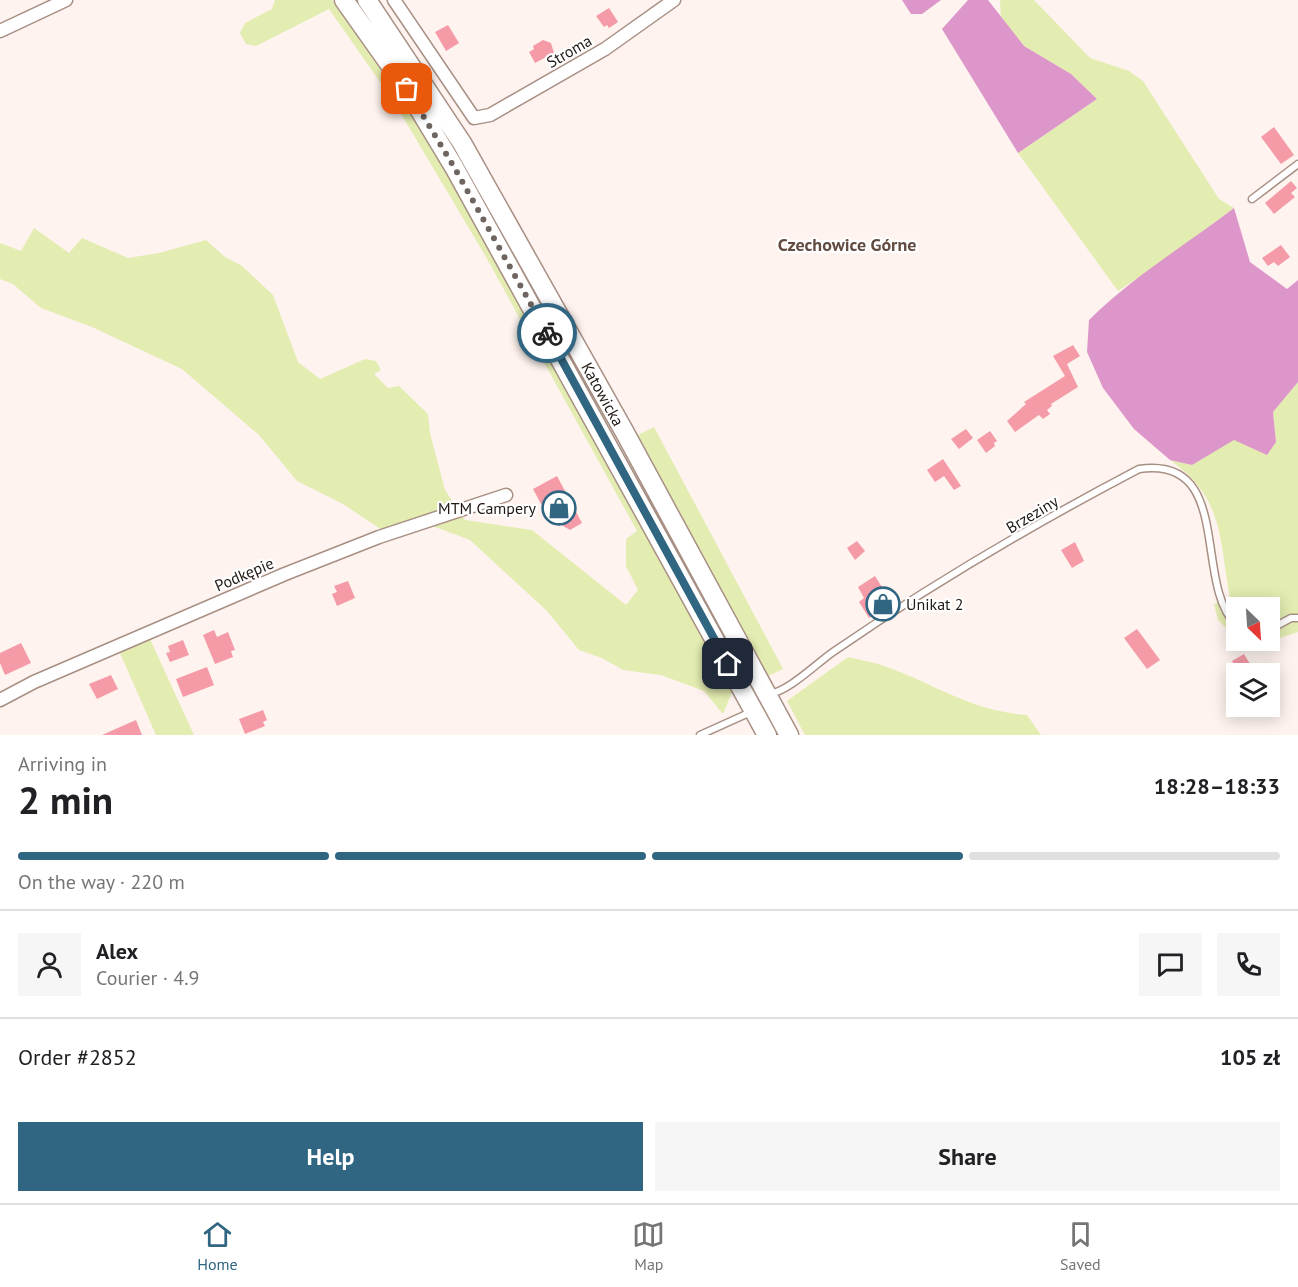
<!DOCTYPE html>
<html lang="en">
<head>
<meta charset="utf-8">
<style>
  :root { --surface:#fff; --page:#f6f6f6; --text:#202124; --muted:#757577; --line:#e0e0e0; --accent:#306682 }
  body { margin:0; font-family:"PT Sans",sans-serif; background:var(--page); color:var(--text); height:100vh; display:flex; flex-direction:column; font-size:22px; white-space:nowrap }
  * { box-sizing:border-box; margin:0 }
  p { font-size:20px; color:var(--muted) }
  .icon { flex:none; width:33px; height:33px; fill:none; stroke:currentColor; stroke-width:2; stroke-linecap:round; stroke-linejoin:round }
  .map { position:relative; height:735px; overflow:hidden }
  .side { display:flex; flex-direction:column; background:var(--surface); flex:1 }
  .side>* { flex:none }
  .needle { width:39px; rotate:155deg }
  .buttons { position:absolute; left:1226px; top:597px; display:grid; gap:12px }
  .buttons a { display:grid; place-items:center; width:54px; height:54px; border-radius:0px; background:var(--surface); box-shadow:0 3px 15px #0003; font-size:30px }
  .pin { position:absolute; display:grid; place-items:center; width:51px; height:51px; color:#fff; margin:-26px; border-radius:12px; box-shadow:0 3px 9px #0006 }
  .courier { position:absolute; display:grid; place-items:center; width:60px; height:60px; margin:-30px; border:4px solid #306682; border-radius:50%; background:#fff; color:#222; box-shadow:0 2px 8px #0007 }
  .summary em { font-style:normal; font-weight:700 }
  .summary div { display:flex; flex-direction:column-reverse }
  .summary { display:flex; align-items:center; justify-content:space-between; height:102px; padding:0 18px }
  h1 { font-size:39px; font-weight:700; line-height:45px }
  .bar { display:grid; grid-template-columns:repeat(4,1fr); gap:9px 6px; align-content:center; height:72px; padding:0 18px }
  .bar i { height:8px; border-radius:4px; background:var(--line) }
  .bar .active { background:var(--accent) }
  .bar p { grid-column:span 4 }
  .line { display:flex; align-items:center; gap:15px; padding:0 18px; border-top:2px solid var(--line) }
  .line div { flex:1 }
  .round { display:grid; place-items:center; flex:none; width:63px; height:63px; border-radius:0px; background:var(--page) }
  .cta { display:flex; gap:12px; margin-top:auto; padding:12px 18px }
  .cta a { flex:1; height:69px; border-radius:0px; background:var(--accent); color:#fff; font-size:24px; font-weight:700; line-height:69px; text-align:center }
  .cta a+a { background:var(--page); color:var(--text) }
  .tabs { display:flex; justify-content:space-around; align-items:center; height:84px; border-top:2px solid var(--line); background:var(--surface); font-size:16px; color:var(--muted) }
  .tabs a { display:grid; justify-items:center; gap:3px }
  .tabs .active { color:var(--accent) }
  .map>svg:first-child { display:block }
</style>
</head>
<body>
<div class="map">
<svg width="1298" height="735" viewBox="0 0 1298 735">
  <rect width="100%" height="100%" fill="#fef3ee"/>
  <!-- green -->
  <path fill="#e3ecb1" d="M275,0H332L412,113L489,244L701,631L732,692L723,714L704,691L661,675L623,670L602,658L579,650L547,611L470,540L435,527L398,524L385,532L343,504L297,481L259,435L182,369L92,327L41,308L13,284L0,279V243L21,251L34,228L69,253L82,238L128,258L159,253L206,240L225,257L242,266L273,295L298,362L320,379L365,359L376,361L381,370L374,374L388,388L399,386L428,414L430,433L445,490L465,520L532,530L626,605L638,590L626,566V539L637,531L486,257L394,102L329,9L256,46L246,44L240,33L245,23L272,9Z
    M1000,0H1034L1090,58L1129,71L1143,81L1219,199L1234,208L1177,252L1118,291L1018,153L1097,99L1071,74L1024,46L1001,19Z
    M1298,382V632L1259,645L1240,642L1269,640V608H1236V638L1218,620L1214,604L1230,598C1219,538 1224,498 1170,460L1192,465L1234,439L1276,442L1273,412Z
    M654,427L783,669L768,676L638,435Z
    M149,637L194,735H156L119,651Z
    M848,657C860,660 873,662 884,666C936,684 970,711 1027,715L1041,735H805L787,701Z"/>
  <!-- water -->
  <path fill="#dd96ca" d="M902,0H941L922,14H911Z
    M968,0H988L1024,46L1071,74L1097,99L1018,153L942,29Z
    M1234,208L1250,262L1287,289L1298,280V382L1273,412L1276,442L1267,455L1234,440L1192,465L1170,460L1134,429L1103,388L1087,352L1089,320C1132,277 1186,245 1234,208Z"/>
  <!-- building -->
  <path fill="#f59ba7" d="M609,8L618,22L609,28L607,25L604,27L596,16Z
    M448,25L459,43L446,51L435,32Z
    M543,40L551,43L554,53L535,63L529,52L534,49L533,46Z
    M1274,127L1294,155L1281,164L1261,137Z
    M1291,181L1297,188L1291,193L1295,197L1274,214L1265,203Z
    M1281,245L1290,257L1278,266L1274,262L1268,266L1262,258Z
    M1073,345L1080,356L1067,364L1078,387L1051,404L1052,406L1047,410L1050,414L1043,419L1039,415L1015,432L1007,421L1026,404L1024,402L1065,376L1053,356Z
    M966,429L973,438L959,449L951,439Z
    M990,431L997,441L994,443L995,446L986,453L977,440Z
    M943,459L961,486L954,490L944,476L935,482L927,470Z
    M557,476L582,523L570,530L548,517L533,489Z
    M857,541L865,551L855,560L847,548Z
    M1075,542L1084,561L1072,568L1061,550Z
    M875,576L892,603L869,618L859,602L864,598L858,587Z
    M348,581L355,598L337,606L332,594L337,592L334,586Z
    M1137,629L1160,660L1147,669L1124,638Z
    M214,630L217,637L228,632L235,650L231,651L233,657L215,664L203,635Z
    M183,640L189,655L170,662L166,653L170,652L168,646Z
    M21,643L31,663L5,675L0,663V653Z
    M1244,654L1250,664L1238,671L1232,661Z
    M207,667L214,685L183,697L176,679Z
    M111,675L118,689L97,699L89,684Z
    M263,710L267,720L263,722L265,726L245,734L239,719Z
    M136,720L142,735H102Z"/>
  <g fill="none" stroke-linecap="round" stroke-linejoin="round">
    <defs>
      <path id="lane" d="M1252,199L1298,164
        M1269,630L1291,618H1298
        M768,694C787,693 817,663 833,652C929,586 1036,523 1139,469C1234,455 1193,583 1236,625
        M700,735L751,712"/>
      <path id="street" d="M394,0L474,118L490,115L605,49L674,0
        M0,31L66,0
        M0,700L34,682L285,574L379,537L506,495"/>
      <path id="primary" d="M344,0L407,89L454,167L767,735
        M367,0L462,143L624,431L789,735"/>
    </defs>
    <!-- lane casing -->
    <use href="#lane" stroke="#a88f84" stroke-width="9"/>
    <!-- street casing -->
    <use href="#street" stroke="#a88f84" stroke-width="15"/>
    <!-- primary casing -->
    <use href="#primary" stroke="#a88f84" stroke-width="21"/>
    <!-- lane -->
    <use href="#lane" stroke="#fff" stroke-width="6"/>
    <!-- street -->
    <use href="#street" stroke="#fff" stroke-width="12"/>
    <!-- primary -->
    <use href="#primary" stroke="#fff" stroke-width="18"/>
  </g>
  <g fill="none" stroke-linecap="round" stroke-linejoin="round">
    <!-- done -->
    <path stroke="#6e6560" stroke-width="6" stroke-dasharray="0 10.8" d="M407,89L454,167L547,333"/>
    <!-- route -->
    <path stroke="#306682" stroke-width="8" d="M547,333L728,664"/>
  </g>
  <!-- icons -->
  <defs>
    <symbol id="shop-ring" viewBox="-11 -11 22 22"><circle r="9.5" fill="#fff" stroke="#306682" stroke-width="1.5"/><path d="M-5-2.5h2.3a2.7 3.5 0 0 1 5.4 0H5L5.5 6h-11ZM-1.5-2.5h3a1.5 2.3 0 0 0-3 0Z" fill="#306682"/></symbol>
  </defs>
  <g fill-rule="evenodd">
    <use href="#shop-ring" x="540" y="489" width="38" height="38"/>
    <use href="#shop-ring" x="864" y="585" width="38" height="38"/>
  </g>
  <g text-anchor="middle" stroke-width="4.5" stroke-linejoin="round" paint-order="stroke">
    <!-- street labels -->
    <g font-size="16" fill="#211814" stroke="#fff">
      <text transform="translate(569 51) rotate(-30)" y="6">Stroma</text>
      <text transform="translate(603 394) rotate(61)" y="6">Katowicka</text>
      <text transform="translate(1032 514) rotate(-31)" y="6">Brzeziny</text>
      <text transform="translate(244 574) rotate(-23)" y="6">Podkępie</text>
    </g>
    <!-- poi labels -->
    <g font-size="16" fill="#211814" stroke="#fff" text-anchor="end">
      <text x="536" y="514">MTM Campery</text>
      <text x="906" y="610" text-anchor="start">Unikat 2</text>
    </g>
    <!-- neighbourhood labels -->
    <g font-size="18" font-weight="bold" fill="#624c42" stroke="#fff">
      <text x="847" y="251">Czechowice Górne</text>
    </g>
  </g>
</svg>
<div class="buttons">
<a><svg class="needle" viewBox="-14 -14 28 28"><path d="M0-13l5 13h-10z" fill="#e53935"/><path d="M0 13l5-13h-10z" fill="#757577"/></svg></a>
<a><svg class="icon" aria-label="layers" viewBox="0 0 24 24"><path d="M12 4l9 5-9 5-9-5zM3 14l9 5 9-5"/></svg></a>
</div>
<div class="pin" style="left:407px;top:89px;background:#ea580c"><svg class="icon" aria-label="bag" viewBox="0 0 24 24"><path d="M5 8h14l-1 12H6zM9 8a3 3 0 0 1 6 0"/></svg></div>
<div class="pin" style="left:728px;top:664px;background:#1f2937"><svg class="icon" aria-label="home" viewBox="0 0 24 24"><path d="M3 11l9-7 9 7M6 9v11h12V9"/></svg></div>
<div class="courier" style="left:547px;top:333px"><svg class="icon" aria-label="bike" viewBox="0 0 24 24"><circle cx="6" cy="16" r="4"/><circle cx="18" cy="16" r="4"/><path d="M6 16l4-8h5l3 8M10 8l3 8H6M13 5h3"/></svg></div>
</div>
<section class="side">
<div class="summary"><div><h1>2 min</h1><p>Arriving in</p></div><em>18:28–18:33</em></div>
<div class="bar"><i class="active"></i><i class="active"></i><i class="active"></i><i></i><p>On the way · 220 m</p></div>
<div class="line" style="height:108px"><a class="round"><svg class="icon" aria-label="person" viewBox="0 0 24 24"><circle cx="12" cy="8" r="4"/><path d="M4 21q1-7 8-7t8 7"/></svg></a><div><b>Alex</b><p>Courier · 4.9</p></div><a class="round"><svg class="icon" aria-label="chat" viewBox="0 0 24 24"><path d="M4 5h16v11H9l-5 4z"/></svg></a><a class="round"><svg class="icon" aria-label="phone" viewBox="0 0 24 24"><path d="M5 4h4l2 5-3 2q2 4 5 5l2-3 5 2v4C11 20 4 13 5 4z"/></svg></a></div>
<div class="line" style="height:78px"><div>Order #2852</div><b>105 zł</b></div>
<div class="cta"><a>Help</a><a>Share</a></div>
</section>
<nav class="tabs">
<a class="active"><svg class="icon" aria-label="home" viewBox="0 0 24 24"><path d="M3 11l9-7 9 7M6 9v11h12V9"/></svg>Home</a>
<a><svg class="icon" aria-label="map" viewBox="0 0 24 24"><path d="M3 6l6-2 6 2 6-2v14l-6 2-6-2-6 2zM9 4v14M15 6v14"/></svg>Map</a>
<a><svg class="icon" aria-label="saved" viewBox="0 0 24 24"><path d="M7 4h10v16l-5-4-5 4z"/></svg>Saved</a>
</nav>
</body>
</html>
